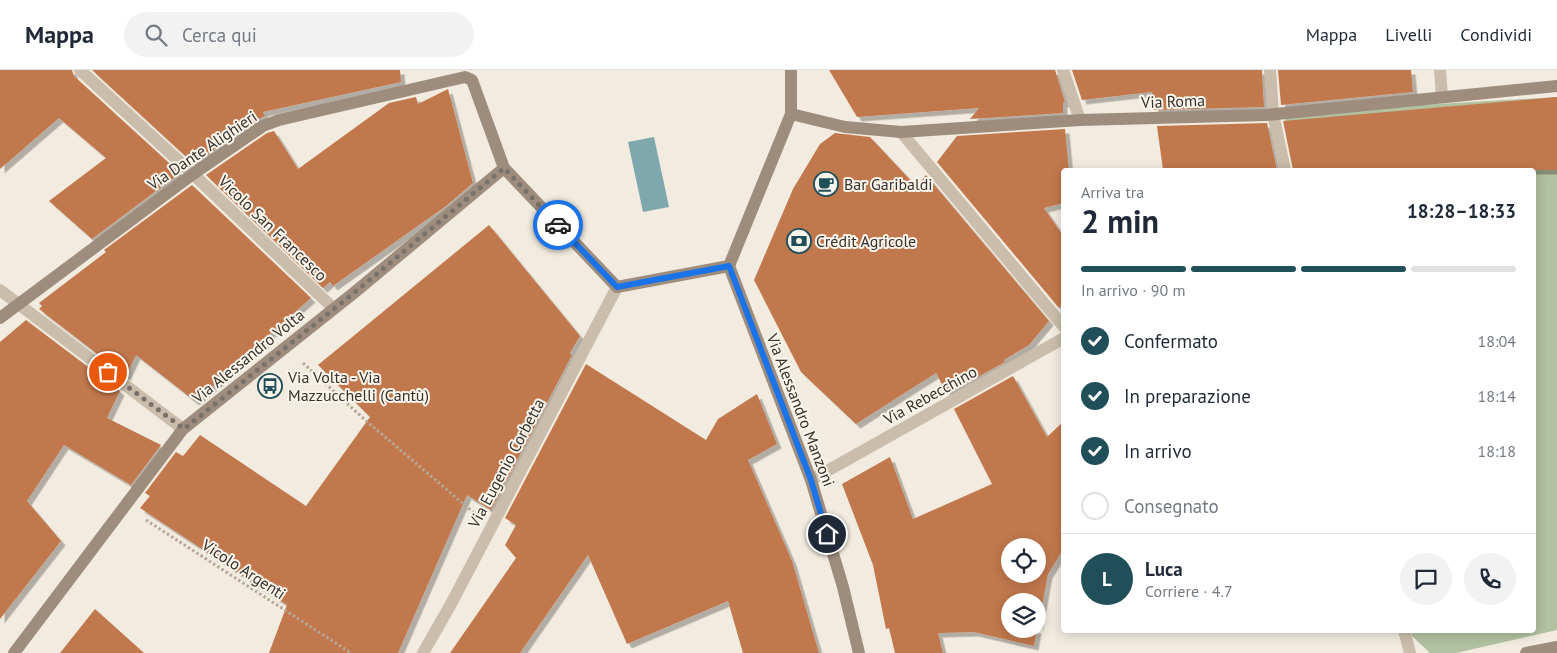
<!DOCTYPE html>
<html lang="it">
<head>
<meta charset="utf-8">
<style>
  :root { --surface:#fff; --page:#f2f2f3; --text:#1f2937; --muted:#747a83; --line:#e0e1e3; --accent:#214f59 }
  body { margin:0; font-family:"PT Sans",sans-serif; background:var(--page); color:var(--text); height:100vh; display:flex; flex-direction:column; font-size:19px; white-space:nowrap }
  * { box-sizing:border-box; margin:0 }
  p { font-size:16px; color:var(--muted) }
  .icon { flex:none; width:28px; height:28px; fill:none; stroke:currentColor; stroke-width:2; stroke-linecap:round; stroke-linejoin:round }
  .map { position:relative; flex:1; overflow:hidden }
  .panel { position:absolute; left:1061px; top:98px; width:475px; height:465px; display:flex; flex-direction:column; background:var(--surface); border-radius:5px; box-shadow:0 2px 12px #0003 }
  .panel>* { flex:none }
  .controls { position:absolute; left:1001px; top:468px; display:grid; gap:10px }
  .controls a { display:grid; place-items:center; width:45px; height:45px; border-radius:50%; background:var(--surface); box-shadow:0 2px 12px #0003; font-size:25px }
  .pin { position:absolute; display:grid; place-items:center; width:42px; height:42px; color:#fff; margin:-21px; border:2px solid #fff; border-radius:50%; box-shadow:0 1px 5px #0007 }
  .courier { position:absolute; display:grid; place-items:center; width:50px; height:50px; margin:-25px; border:4px solid #1a73e8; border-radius:50%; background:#fff; color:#222; box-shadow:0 1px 6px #0007 }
  .head em { font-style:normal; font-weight:800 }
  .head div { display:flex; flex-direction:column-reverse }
  .head { display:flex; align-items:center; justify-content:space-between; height:85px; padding:0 20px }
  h1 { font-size:32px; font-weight:800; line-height:38px }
  .bar { display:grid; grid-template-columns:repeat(4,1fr); gap:8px 5px; align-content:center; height:60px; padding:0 20px }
  .bar i { height:6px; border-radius:4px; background:var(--line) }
  .bar .selected { background:var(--accent) }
  .bar p { grid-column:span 4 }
  .line { display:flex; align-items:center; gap:12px; padding:0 20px; border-top:1px solid var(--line) }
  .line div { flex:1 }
  .round { display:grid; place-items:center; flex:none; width:52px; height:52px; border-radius:26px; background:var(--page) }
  ol { padding:0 20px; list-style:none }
  li { display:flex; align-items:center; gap:15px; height:55px }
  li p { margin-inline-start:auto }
  li .icon { padding:5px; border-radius:50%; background:var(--accent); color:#fff; stroke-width:4 }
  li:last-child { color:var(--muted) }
  li i { width:28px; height:28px; border:2px solid var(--line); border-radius:50% }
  header { display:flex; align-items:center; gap:30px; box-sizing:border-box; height:70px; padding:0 25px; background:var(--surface); border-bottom:1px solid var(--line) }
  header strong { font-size:24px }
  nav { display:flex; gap:28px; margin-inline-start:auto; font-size:18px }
  .search { width:350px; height:45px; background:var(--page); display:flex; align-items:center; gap:12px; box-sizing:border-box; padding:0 18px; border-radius:28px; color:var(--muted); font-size:19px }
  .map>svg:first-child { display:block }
</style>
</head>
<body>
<header>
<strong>Mappa</strong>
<div class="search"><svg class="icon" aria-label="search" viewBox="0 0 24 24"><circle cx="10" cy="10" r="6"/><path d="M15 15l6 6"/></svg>Cerca qui</div>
<nav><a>Mappa</a><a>Livelli</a><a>Condividi</a></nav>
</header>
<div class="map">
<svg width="1557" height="583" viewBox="0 0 1557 583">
  <defs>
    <filter id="shadow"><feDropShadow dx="4.5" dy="4.5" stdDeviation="0" flood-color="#0004"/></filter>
  </defs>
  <rect width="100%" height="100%" fill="#f2ece0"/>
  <!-- green -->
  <path fill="#b2c1a0" d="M1557,27V560L1456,583H1430L1412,566L1411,560H1534V100H1295L1284,43Z"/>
  <!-- water -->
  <path fill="#7fa7ae" d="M654,67L669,137L643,142L628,72Z"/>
  <!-- building -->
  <path fill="#c2784e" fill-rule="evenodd" filter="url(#shadow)" d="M0,0H72L74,6L180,103L92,169L49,131L106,88L59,48L0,99Z
    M92,0H400L401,12L263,42L265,46L258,49L194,94Z
    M829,0H1055L1065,32L1063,33V43L970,49L979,38L857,47Z
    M1072,0H1262L1264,37L1154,40L1152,22L1082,30Z
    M1278,0H1411L1413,22L1281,35Z
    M448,19L473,113L446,136L333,216L330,212L323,218L206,105L267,63L274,61L298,99L389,33L416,27L418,34Z
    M1557,27V100H1293L1283,51Z
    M1267,53L1277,100H1163L1157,56Z
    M1065,59L1069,100H1064V133L1044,138L1064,167V233L1059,238L937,92L957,66Z
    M835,63L870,67L917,117L926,105L1049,251L1029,275L1004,290L1005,292L947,324L936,303L856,354L801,302L754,210L793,119L820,74Z
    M192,115L311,228L264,269L266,272L195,331L136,285L126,306L39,239L42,236L39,233L106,182L104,180Z
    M489,155L580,266L570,283L572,285L491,440L467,425L398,583H269L287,535L140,438L150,426L145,423L176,382L183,386L200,365L306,436L370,347L318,295Z
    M26,250L120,321L107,348L161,375L131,415L64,375L27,431L61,471L0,549V272Z
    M586,294L706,370L718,349L757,324L777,374L748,390L792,491L819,583H743L728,531L627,574L588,485L520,583H450L516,488L505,475L516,455L505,448Z
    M1013,306L1047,367L1064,351V478L1048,504L1038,558V531H1010V559H1037L1034,576L974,562L938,563L943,583H895L889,558L886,559L873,495L842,414L890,387L913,449L992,414L954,339ZM1010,476H1038V504H1010Z
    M95,539L144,583H60Z"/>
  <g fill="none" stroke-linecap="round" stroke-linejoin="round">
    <!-- path -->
    <path stroke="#b6a796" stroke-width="3" stroke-dasharray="2.5 2.5" stroke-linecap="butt" d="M303,293L364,349L473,442
      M146,450L351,583"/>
    <!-- street -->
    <path stroke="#cabdab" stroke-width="12" d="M80,0L193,104L333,238
      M1063,0L1080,50
      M1270,0L1273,44L1285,100
      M1440,0L1442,27
      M901,62L1064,257
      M0,220L183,359
      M811,410L1064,268
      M1404,560L1410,583
      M423,583L451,534L617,217"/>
    <!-- secondary -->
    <path stroke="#9e8d7d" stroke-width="12" d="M791,44L845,57L901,62L1080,50L1266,45L1557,16
      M729,196L811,410L843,517L859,583
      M729,196L791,44V0
      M0,248L193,104L263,56L279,50L465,7L472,10L504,98L617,217L729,196
      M14,583L183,359L355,222L504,98
      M1526,583L1557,577"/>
  </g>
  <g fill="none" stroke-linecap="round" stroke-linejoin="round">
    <!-- done -->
    <path stroke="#79726a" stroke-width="5" stroke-dasharray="0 9" d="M108,302L184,359L355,222L504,98L558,155"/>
    <!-- route -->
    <path stroke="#1a73e8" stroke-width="6" d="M558,155L617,217L729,196L811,410L827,464"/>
  </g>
  <!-- icons -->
  <defs>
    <symbol id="cafe-ring" viewBox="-11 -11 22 22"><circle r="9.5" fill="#faf5ec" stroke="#214f59" stroke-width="1.5"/><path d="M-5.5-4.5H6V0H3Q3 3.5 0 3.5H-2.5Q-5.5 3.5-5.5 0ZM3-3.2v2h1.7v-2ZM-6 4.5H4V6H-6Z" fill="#214f59"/></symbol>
    <symbol id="bank-ring" viewBox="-11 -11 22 22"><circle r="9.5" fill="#faf5ec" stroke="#214f59" stroke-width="1.5"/><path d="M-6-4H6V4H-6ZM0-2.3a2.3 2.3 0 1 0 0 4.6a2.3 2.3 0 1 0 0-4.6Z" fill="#214f59"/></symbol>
    <symbol id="bus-ring" viewBox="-11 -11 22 22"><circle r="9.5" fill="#faf5ec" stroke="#214f59" stroke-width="1.5"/><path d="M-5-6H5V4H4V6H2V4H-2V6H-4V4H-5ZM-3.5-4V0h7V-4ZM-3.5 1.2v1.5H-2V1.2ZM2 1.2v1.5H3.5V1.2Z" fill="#214f59"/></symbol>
  </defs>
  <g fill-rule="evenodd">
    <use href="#cafe-ring" x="812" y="100" width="28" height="28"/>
    <use href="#bank-ring" x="785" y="157" width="28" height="28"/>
    <use href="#bus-ring" x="256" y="302" width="28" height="28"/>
  </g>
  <g text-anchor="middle" stroke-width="4" stroke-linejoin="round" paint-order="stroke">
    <!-- street labels -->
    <g font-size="16" fill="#38302a" stroke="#faf5ec">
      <text transform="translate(1173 31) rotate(-2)" y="6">Via Roma</text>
      <text transform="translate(202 80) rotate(-34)" y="6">Via Dante Alighieri</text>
      <text transform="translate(273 158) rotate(44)" y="6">Vicolo San Francesco</text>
      <text transform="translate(248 286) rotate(-39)" y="6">Via Alessandro Volta</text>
      <text transform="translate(930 325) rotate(-29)" y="6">Via Rebecchino</text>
      <text transform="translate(801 340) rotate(69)" y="6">Via Alessandro Manzoni</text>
      <text transform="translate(506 393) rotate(-62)" y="6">Via Eugenio Corbetta</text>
      <text transform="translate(244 499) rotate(33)" y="6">Vicolo Argenti</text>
    </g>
    <!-- poi labels -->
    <g font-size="16" fill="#38302a" stroke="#faf5ec" text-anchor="start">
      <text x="844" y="120">Bar Garibaldi</text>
      <text x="816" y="177">Crédit Agricole</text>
      <text x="288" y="313">Via Volta - Via<tspan x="288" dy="18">Mazzucchelli (Cantù)</tspan></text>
    </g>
  </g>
</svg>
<div class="controls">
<a><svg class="icon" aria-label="locate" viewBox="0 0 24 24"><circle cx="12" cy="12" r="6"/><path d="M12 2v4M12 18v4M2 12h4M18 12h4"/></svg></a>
<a><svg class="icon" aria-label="layers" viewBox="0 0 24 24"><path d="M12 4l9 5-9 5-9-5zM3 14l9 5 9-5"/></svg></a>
</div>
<div class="pin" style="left:108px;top:302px;background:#ea580c"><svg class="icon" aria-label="bag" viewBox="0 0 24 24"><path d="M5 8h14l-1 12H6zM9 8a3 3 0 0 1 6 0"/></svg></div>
<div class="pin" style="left:827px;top:464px;background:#1f2937"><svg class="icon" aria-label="home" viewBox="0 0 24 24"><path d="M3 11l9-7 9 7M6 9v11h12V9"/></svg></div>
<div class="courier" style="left:558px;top:155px"><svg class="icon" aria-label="car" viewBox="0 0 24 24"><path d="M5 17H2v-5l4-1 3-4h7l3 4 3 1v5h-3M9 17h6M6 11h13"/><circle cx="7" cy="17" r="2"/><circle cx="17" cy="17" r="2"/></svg></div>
<section class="panel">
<div class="head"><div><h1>2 min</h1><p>Arriva tra</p></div><em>18:28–18:33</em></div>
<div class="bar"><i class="selected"></i><i class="selected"></i><i class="selected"></i><i></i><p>In arrivo · 90 m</p></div>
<ol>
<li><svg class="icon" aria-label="check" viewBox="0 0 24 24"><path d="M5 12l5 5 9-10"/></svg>Confermato<p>18:04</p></li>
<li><svg class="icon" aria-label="check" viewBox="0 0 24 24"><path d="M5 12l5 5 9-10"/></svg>In preparazione<p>18:14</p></li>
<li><svg class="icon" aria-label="check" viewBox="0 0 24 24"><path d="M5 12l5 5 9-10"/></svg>In arrivo<p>18:18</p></li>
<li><i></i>Consegnato</li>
</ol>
<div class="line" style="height:90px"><b class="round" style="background:var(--accent);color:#fff">L</b><div><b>Luca</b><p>Corriere · 4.7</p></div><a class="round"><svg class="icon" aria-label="chat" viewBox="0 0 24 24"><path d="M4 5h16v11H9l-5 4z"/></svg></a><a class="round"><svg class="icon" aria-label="phone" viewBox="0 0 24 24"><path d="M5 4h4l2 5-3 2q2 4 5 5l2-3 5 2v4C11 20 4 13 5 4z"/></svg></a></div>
</section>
</div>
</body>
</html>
